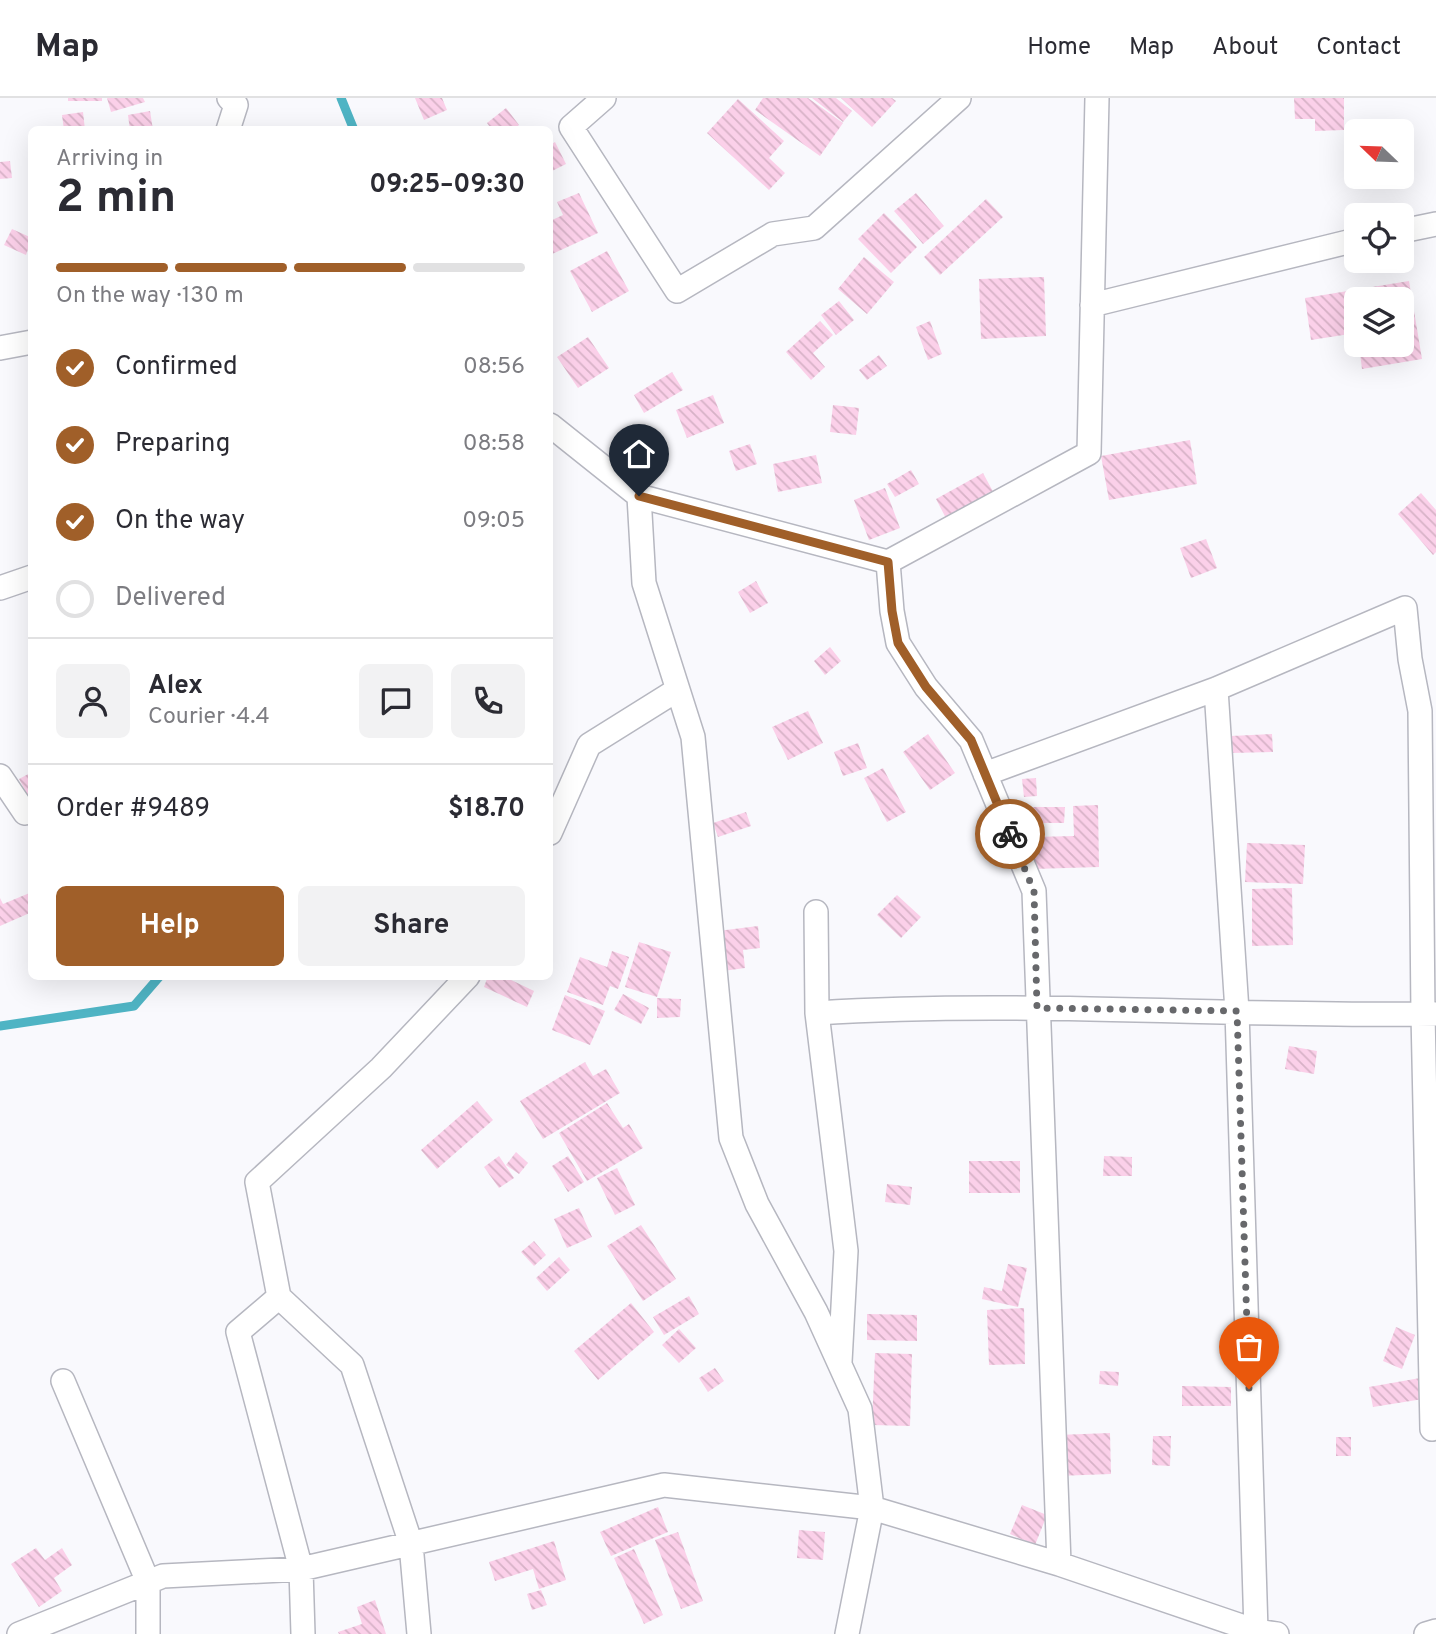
<!DOCTYPE html>
<html lang="en">
<head>
<meta charset="utf-8">
<style>
  :root { --surface:#fff; --page:#f2f2f3; --text:#2b2b33; --muted:#7c7c81; --line:#e1e1e2; --accent:#a05f29 }
  body { margin:0; font-family:Overpass,sans-serif; background:var(--page); color:var(--text); height:100vh; display:flex; flex-direction:column; font-size:26px; white-space:nowrap }
  * { box-sizing:border-box; margin:0 }
  p { font-size:23px; color:var(--muted) }
  .icon { flex:none; width:38px; height:38px; fill:none; stroke:currentColor; stroke-width:2; stroke-linecap:round; stroke-linejoin:round }
  .map { position:relative; flex:1; overflow:hidden }
  .sheet { position:absolute; left:28px; top:28px; width:525px; height:854px; display:flex; flex-direction:column; background:var(--surface); border-radius:10px; box-shadow:0 7px 28px #0002 }
  .sheet>* { flex:none }
  .needle { width:46px; rotate:293deg }
  .buttons { position:absolute; left:1344px; top:21px; display:grid; gap:14px }
  .buttons a { display:grid; place-items:center; width:70px; height:70px; border-radius:10px; background:var(--surface); box-shadow:0 7px 28px #0002; font-size:35px }
  .pin { position:absolute; display:grid; place-items:center; width:60px; height:60px; color:#fff; margin:-72px -30px; border-radius:50% 50% 50% 0; rotate:-45deg; box-shadow:0 0 7px #0007 }
  .pin .icon { rotate:45deg }
  .courier { position:absolute; display:grid; place-items:center; width:70px; height:70px; margin:-35px; border:5px solid #a05f29; border-radius:50%; background:#fff; color:#222; box-shadow:0 2px 9px #0007 }
  .headline em { font-style:normal; font-weight:700 }
  .headline div { display:flex; flex-direction:column-reverse }
  .headline { display:flex; align-items:center; justify-content:space-between; height:119px; padding:0 28px }
  h1 { font-size:46px; font-weight:700; line-height:52px }
  .bar { display:grid; grid-template-columns:repeat(4,1fr); gap:10px 7px; align-content:center; height:84px; padding:0 28px }
  .bar i { height:9px; border-radius:5px; background:var(--line) }
  .bar .selected { background:var(--accent) }
  .bar p { grid-column:span 4 }
  .line { display:flex; align-items:center; gap:18px; padding:0 28px; border-top:2px solid var(--line) }
  .line div { flex:1 }
  .round { display:grid; place-items:center; flex:none; width:74px; height:74px; border-radius:10px; background:var(--page) }
  ol { padding:0 28px; list-style:none }
  li { display:flex; align-items:center; gap:21px; height:77px }
  li p { margin-inline-start:auto }
  li .icon { padding:7px; border-radius:50%; background:var(--accent); color:#fff; stroke-width:4 }
  li:last-child { color:var(--muted) }
  li i { width:38px; height:38px; border:4px solid var(--line); border-radius:50% }
  .action { display:flex; gap:14px; margin-top:auto; padding:14px 28px }
  .action a { flex:1; height:80px; border-radius:10px; background:var(--accent); color:#fff; font-size:28px; font-weight:700; line-height:80px; text-align:center }
  .action a+a { background:var(--page); color:var(--text) }
  header { display:flex; align-items:center; gap:42px; box-sizing:border-box; height:98px; padding:0 35px; background:var(--surface); border-bottom:2px solid var(--line) }
  header strong { font-size:33px }
  nav { display:flex; gap:38px; margin-inline-start:auto; font-size:24px }
  .map>svg:first-child { display:block }
</style>
</head>
<body>
<header>
<strong>Map</strong>
<nav><a>Home</a><a>Map</a><a>About</a><a>Contact</a></nav>
</header>
<div class="map">
<svg width="1436" height="1536" viewBox="0 0 1436 1536">
  <defs>
    <pattern id="building-back-hatch" width="6" height="6" patternUnits="userSpaceOnUse" patternTransform="scale(1.75)"><rect width="6" height="6" fill="#fbd0e9"/><path d="M-1 5l2 2M0 0l6 6M5-1l2 2" fill="none" stroke="#d7b2c7"/></pattern>
  </defs>
  <rect width="100%" height="100%" fill="#f9f9fd"/>
  <g fill="none" stroke-linecap="round" stroke-linejoin="round">
    <!-- stream -->
    <path stroke="#4fb4c4" stroke-width="9" d="M341,0L354,32
      M0,928L134,908L160,878"/>
  </g>
  <!-- building -->
  <path fill="url(#building-back-hatch)" d="M68,0H102V3H68Z
    M107,0H143L145,4L111,14Z
    M415,0H442L447,12L424,22Z
    M763,0H808L843,25L820,58L755,12Z
    M812,0H836L852,13L843,24Z
    M841,0H892L896,3L872,29Z
    M1294,0H1344V32L1315,33V21H1295Z
    M738,1L784,43L769,60L785,75L769,92L707,35Z
    M506,10L519,27L513,32H492L487,25Z
    M150,13L153,32H130L128,17Z
    M83,14L85,32H64L62,17Z
    M555,44L566,66L550,74V47Z
    M10,63L12,80L0,81V64Z
    M579,95L598,135L550,157V123L563,117L557,104Z
    M916,95L944,128L923,146L894,113Z
    M986,101L1003,119L940,177L924,159Z
    M884,115L917,149L891,175L858,141Z
    M12,131L32,140L26,157L4,147Z
    M607,153L629,193L592,214L570,173Z
    M864,159L894,184L867,216L838,191Z
    M1044,179L1046,238L981,241L979,181Z
    M1409,183L1422,261L1362,271L1359,247H1402V201H1356V235L1311,242L1305,200Z
    M839,203L854,222L836,237L821,217Z
    M820,223L833,237L813,255L825,269L811,282L786,254Z
    M930,223L942,256L928,262L916,229Z
    M588,239L609,270L578,290L557,259Z
    M879,257L887,268L867,282L859,272Z
    M672,274L683,292L644,315L634,297Z
    M713,297L724,325L687,340L676,312Z
    M833,307L859,310L856,337L830,334Z
    M1190,342L1197,386L1109,402L1101,358Z
    M750,346L757,366L736,373L729,353Z
    M816,357L822,385L778,394L773,366Z
    M911,372L919,386L895,399L887,386Z
    M983,375L997,401L949,426L936,401Z
    M885,390L900,430L869,442L854,402Z
    M1421,395L1436,412V454L1433,457L1398,416Z
    M1206,441L1217,470L1191,480L1180,450Z
    M756,483L768,505L750,515L738,494Z
    M830,549L841,563L825,577L814,563Z
    M808,613L823,645L788,662L772,629Z
    M928,636L955,675L930,692L903,654Z
    M1272,636L1273,654L1232,655L1231,638Z
    M858,645L867,670L843,678L834,654Z
    M883,670L906,714L887,724L864,680Z
    M32,674V705L19,681Z
    M1036,680L1037,698L1024,699L1022,681Z
    M1098,707L1099,769L1034,771V739L1074,738L1073,708Z
    M1020,709H1065L1064,725H1020Z
    M746,714L751,728L718,739L713,725Z
    M1247,745L1305,747L1303,786L1245,784Z
    M1292,790L1293,847L1252,848V791Z
    M32,794V814L0,828V800L3,806Z
    M897,797L921,819L901,840L877,817Z
    M758,828L760,850L743,852L745,870L723,873L718,833Z
    M639,844L671,854L657,899L625,889Z
    M612,853L629,859L618,891L610,888L603,907L567,894L580,859L607,869Z
    M488,878H503L534,893L527,909L484,889Z
    M623,896L649,910L641,926L614,912Z
    M565,897L605,913L590,947L552,932Z
    M657,900L681,901L680,919L657,920Z
    M1289,948L1317,953L1314,976L1285,971Z
    M585,964L593,978L606,971L620,995L543,1041L520,1003Z
    M477,1003L493,1022L437,1071L421,1052Z
    M607,1005L623,1030L629,1026L643,1050L587,1083L559,1035Z
    M516,1054L528,1065L519,1076L506,1067Z
    M499,1058L514,1080L499,1090L484,1069Z
    M568,1058L584,1084L568,1094L552,1068Z
    M1104,1058L1132,1059V1078H1103Z
    M969,1063H1020V1095H969Z
    M617,1070L635,1107L615,1117L597,1080Z
    M887,1086L912,1089L910,1107L885,1104Z
    M579,1110L592,1139L567,1150L554,1121Z
    M641,1127L676,1181L643,1203L607,1148Z
    M534,1143L546,1157L534,1168L521,1154Z
    M559,1159L570,1172L547,1193L536,1180Z
    M1008,1166L1027,1170L1018,1209L982,1201L984,1189L1002,1193Z
    M689,1198L699,1216L664,1237L653,1219Z
    M631,1205L654,1234L598,1282L574,1253Z
    M1024,1210L1025,1266L989,1267L987,1212Z
    M867,1216L917,1217V1243L867,1242Z
    M1396,1229L1415,1237L1402,1271L1383,1263Z
    M679,1231L696,1250L679,1265L662,1247Z
    M875,1255L912,1256L910,1328L872,1327Z
    M715,1270L724,1283L708,1294L699,1280Z
    M1100,1273L1119,1274L1118,1288L1099,1286Z
    M1420,1280L1423,1301L1373,1309L1369,1289Z
    M1182,1288L1231,1289V1308H1182Z
    M1110,1335L1111,1376L1058,1378L1057,1337Z
    M1153,1338H1171L1170,1368L1152,1367Z
    M1336,1339H1351V1358H1336Z
    M1022,1407L1047,1417L1035,1447L1010,1436Z
    M658,1409L668,1434L611,1458L600,1434Z
    M799,1432L825,1434L823,1462L797,1460Z
    M678,1434L703,1503L681,1511L655,1442Z
    M554,1443L566,1482L539,1491L533,1471L495,1483L489,1464Z
    M36,1450L45,1462L62,1450L72,1467L54,1480L62,1493L39,1509L11,1466Z
    M634,1451L663,1517L644,1526L614,1460Z
    M541,1492L547,1507L532,1512L527,1496Z
    M375,1502L386,1536H339L338,1534L362,1526L357,1509Z"/>
  <g fill="none" stroke-linecap="round" stroke-linejoin="round">
    <defs>
      <path id="street" d="M604,0L571,29L677,193L773,136L814,130L959,0
        M228,32L236,7L229,0
        M1402,133L1436,126
        M1092,207L1356,142
        M0,250L32,244
        M550,327L639,398L888,464L1089,355L1097,0
        M639,398L644,485L693,639L731,1040L757,1106L816,1214L860,1311L872,1410L847,1536
        M888,464L892,513L898,545L926,589L971,642L1034,793L1059,1466
        M0,490L32,479
        M1216,591L1237,913L1256,1533
        M985,676L1216,591L1405,510L1410,561L1420,613L1423,916L1432,1331
        M0,678L25,715
        M550,735L589,647L677,592
        M816,814L817,915L846,1153L840,1264
        M817,915C1023,902 1230,919 1436,916
        M279,1199L238,1234L301,1471L303,1536
        M63,1283L148,1484V1536
        M19,1536L163,1478L301,1471L664,1387L872,1410L1059,1466L1256,1533L1277,1536
        M419,1536L411,1446L352,1267L279,1199L257,1084L381,970L468,878
        M1426,1536L1436,1533"/>
    </defs>
    <!-- street casing -->
    <use href="#street" stroke="#b6b7c0" stroke-width="26"/>
    <!-- street -->
    <use href="#street" stroke="#fff" stroke-width="23"/>
  </g>
  <g fill="none" stroke-linecap="round" stroke-linejoin="round">
    <!-- done -->
    <path stroke="#67686b" stroke-width="7" stroke-dasharray="0 12.6" d="M1010,736L1034,793L1037,910L1237,913L1249,1291"/>
    <!-- route -->
    <path stroke="#a05f29" stroke-width="9" d="M639,398L888,464L892,513L898,545L926,589L971,642L1010,736"/>
  </g>
</svg>
<div class="buttons">
<a><svg class="needle" viewBox="-14 -14 28 28"><path d="M0-13l5 13h-10z" fill="#e53935"/><path d="M0 13l5-13h-10z" fill="#7c7c81"/></svg></a>
<a><svg class="icon" aria-label="locate" viewBox="0 0 24 24"><circle cx="12" cy="12" r="6"/><path d="M12 2v4M12 18v4M2 12h4M18 12h4"/></svg></a>
<a><svg class="icon" aria-label="layers" viewBox="0 0 24 24"><path d="M12 4l9 5-9 5-9-5zM3 14l9 5 9-5"/></svg></a>
</div>
<div class="pin" style="left:1249px;top:1291px;background:#ea580c"><svg class="icon" aria-label="bag" viewBox="0 0 24 24"><path d="M5 8h14l-1 12H6zM9 8a3 3 0 0 1 6 0"/></svg></div>
<div class="pin" style="left:639px;top:398px;background:#1f2937"><svg class="icon" aria-label="home" viewBox="0 0 24 24"><path d="M3 11l9-7 9 7M6 9v11h12V9"/></svg></div>
<div class="courier" style="left:1010px;top:736px"><svg class="icon" aria-label="bike" viewBox="0 0 24 24"><circle cx="6" cy="16" r="4"/><circle cx="18" cy="16" r="4"/><path d="M6 16l4-8h5l3 8M10 8l3 8H6M13 5h3"/></svg></div>
<section class="sheet">
<div class="headline"><div><h1>2 min</h1><p>Arriving in</p></div><em>09:25–09:30</em></div>
<div class="bar"><i class="selected"></i><i class="selected"></i><i class="selected"></i><i></i><p>On the way · 130 m</p></div>
<ol>
<li><svg class="icon" aria-label="check" viewBox="0 0 24 24"><path d="M5 12l5 5 9-10"/></svg>Confirmed<p>08:56</p></li>
<li><svg class="icon" aria-label="check" viewBox="0 0 24 24"><path d="M5 12l5 5 9-10"/></svg>Preparing<p>08:58</p></li>
<li><svg class="icon" aria-label="check" viewBox="0 0 24 24"><path d="M5 12l5 5 9-10"/></svg>On the way<p>09:05</p></li>
<li><i></i>Delivered</li>
</ol>
<div class="line" style="height:126px"><a class="round"><svg class="icon" aria-label="person" viewBox="0 0 24 24"><circle cx="12" cy="8" r="4"/><path d="M4 21q1-7 8-7t8 7"/></svg></a><div><b>Alex</b><p>Courier · 4.4</p></div><a class="round"><svg class="icon" aria-label="chat" viewBox="0 0 24 24"><path d="M4 5h16v11H9l-5 4z"/></svg></a><a class="round"><svg class="icon" aria-label="phone" viewBox="0 0 24 24"><path d="M5 4h4l2 5-3 2q2 4 5 5l2-3 5 2v4C11 20 4 13 5 4z"/></svg></a></div>
<div class="line" style="height:91px"><div>Order #9489</div><b>$18.70</b></div>
<div class="action"><a>Help</a><a>Share</a></div>
</section>
</div>
</body>
</html>
